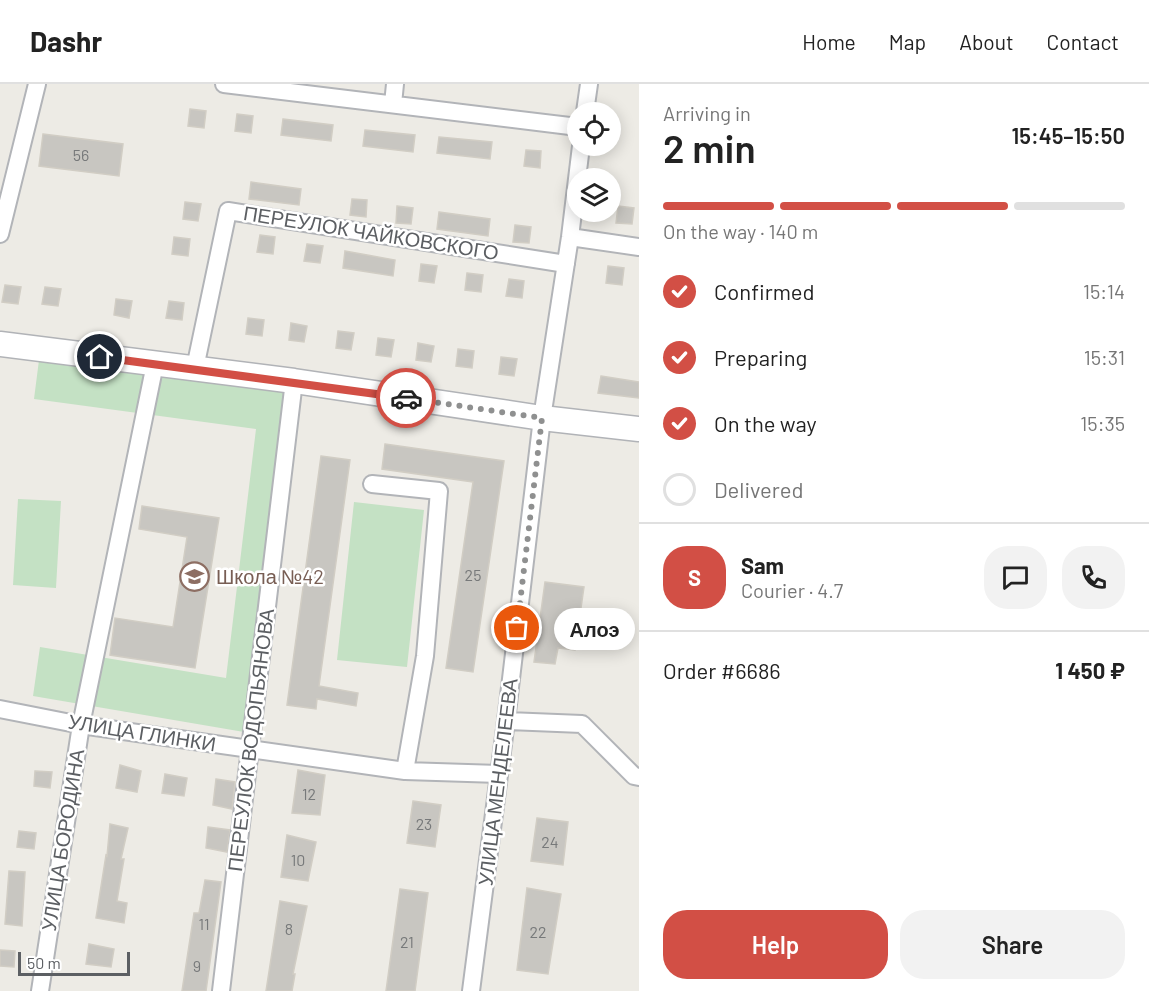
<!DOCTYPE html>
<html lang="en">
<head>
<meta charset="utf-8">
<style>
  :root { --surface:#fff; --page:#f2f2f2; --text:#222; --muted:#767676; --line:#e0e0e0; --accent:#d24f45 }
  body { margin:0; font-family:Barlow,sans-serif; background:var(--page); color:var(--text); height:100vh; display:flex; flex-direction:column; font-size:22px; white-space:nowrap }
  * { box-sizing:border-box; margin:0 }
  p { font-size:20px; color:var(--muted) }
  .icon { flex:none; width:33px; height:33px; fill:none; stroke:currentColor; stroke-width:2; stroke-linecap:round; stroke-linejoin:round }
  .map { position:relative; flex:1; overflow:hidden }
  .sheet { display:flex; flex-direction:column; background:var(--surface); width:510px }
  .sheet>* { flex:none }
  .buttons { position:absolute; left:567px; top:18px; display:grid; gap:12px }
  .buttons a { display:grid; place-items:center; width:54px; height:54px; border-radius:50%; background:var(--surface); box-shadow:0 3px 15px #0003; font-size:30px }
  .scale { position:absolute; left:18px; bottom:15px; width:112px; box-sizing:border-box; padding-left:6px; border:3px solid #5c5f63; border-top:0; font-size:16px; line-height:21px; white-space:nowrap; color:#5c5f63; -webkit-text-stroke:4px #fff; paint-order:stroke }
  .pin { position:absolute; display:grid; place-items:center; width:51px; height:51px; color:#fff; margin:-26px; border:3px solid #fff; border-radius:50%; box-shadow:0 2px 6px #0007 }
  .courier { position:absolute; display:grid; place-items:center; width:60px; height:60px; margin:-30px; border:4px solid #d24f45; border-radius:50%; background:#fff; color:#222; box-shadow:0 2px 8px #0007 }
  .bubble { position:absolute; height:42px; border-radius:21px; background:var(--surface); box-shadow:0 3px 15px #0003; font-size:20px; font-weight:600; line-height:42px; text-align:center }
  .headline em { font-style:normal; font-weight:600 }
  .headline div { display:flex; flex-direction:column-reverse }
  .headline { display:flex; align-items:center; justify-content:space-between; height:102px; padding:0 24px }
  h1 { font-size:39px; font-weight:600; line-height:45px }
  .bar { display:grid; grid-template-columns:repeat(4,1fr); gap:9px 6px; align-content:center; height:72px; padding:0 24px }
  .bar i { height:8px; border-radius:4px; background:var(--line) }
  .bar .current { background:var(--accent) }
  .bar p { grid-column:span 4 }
  .line { display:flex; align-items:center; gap:15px; padding:0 24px; border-top:2px solid var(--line) }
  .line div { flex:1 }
  .round { display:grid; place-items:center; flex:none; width:63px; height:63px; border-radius:24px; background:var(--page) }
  ol { padding:0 24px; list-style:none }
  li { display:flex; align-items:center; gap:18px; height:66px }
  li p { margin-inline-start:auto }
  li .icon { padding:6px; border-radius:50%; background:var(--accent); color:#fff; stroke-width:4 }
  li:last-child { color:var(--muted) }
  li i { width:33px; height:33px; border:3px solid var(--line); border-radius:50% }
  .button { display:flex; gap:12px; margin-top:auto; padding:12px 24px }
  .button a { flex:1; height:69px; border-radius:24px; background:var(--accent); color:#fff; font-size:24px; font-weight:600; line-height:69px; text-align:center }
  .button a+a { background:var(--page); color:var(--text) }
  header { display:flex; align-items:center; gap:36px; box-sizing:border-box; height:84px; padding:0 30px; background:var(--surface); border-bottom:2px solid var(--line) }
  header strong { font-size:28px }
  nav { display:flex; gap:33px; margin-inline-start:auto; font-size:21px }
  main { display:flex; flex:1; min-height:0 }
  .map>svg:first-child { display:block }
</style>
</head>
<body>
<header>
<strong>Dashr</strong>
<nav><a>Home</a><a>Map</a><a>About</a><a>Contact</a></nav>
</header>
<main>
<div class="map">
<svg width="639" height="907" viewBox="0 0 639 907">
  <rect width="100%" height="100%" fill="#edebe5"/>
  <!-- green -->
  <path fill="#c4e1c4" d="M39,276L287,309L244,648L33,612L40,563L226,594L256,345L34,315Z
    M18,415L61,417L56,504L13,501Z
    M354,418L424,426L407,583L337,576Z"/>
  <!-- building -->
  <path fill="#c8c6c1" stroke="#d1cdc4" stroke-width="1.5" d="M190,25L206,27L204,44L188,42Z
    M237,30L253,32L251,49L235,47Z
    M283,35L333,41L331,57L281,51Z
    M365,46L415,51L413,68L363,62Z
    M43,50L123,60L119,92L39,82Z
    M439,53L492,58L490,75L437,69Z
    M526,66L541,67L540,84L524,82Z
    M251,98L301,105L299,121L249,115Z
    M352,115L367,116L366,133L350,131Z
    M185,118L201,120L198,137L183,135Z
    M397,122L413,124L411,140L396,139Z
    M618,122L634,124L632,140L616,139Z
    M439,128L490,135L488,152L437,145Z
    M515,141L531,143L529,159L513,158Z
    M260,151L275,153L273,170L257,168Z
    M174,153L190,155L188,172L172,170Z
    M307,160L323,162L320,179L304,177Z
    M345,167L395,176L393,192L343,184Z
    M421,180L437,182L434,199L419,197Z
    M608,182L624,184L622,201L606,199Z
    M467,189L483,191L481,208L465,206Z
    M509,195L524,197L522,214L506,212Z
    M5,201L21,203L18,220L2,218Z
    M45,203L61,205L58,222L42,220Z
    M116,215L132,217L129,234L114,231Z
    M169,217L184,219L182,236L166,234Z
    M248,234L264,236L262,252L246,250Z
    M291,239L307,242L304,258L289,256Z
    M338,247L354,249L351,266L336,264Z
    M378,254L394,256L391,273L376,271Z
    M418,259L434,262L431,278L416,276Z
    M458,265L474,267L472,284L456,282Z
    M501,273L517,275L514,292L499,290Z
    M601,292L639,298V314L598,309Z
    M385,360L504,377L473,588L446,584L473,398L382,385Z
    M321,372L350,376L319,602L358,609L356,622L317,615L316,625L287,621Z
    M142,422L219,434L195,584L110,571L115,534L173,543L187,453L139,445Z
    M545,498L584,503L575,566L558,564L555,580L534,578Z
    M120,681L141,687L137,708L116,704Z
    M298,686L325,691L320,731L292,729Z
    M35,687L52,688L50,704L34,702Z
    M165,690L187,694L184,712L162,709Z
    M216,695L235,698L232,725L213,721Z
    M413,717L441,721L435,763L407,759Z
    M537,734L568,738L563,781L531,777Z
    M110,740L128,744L121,775H124L117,817L127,819L124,839L96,834L106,771L107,772Z
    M208,743L230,746L227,768L206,764Z
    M19,747L36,749L34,765L17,763Z
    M287,751L316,758L308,797L281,793Z
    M9,787L25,788L22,842L5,840Z
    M205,796L221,798L206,907H182L194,829H199Z
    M527,804L561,810L548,890L517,886Z
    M400,805L428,809L415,907H386Z
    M280,817L307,822L293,890H295L292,907H266Z
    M89,860L114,865L111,883L86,880Z
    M0,866L15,867L14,883L0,882Z"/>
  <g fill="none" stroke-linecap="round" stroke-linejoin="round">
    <defs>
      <path id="street" d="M224,0L578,43
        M393,20L395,0
        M585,28L589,0
        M0,150L37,0
        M570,153L639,163
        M195,284L228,127L566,180
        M372,400L439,407L425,572L405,687
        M0,625L81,641L405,687L499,690
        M506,637L582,640L634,692L639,693
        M40,907L81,641L155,280
        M221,907L294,297
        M471,907L506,637L542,334L570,153L581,62"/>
      <path id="secondary" d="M0,260L294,297L542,334L639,345"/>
    </defs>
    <!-- street casing -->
    <use href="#street" stroke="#b2b4b8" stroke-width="20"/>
    <!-- secondary casing -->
    <use href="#secondary" stroke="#b1b3b7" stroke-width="27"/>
    <!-- street -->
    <use href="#street" stroke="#fff" stroke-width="16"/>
    <!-- secondary -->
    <use href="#secondary" stroke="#fff" stroke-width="24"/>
  </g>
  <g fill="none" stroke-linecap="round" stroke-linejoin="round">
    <!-- done -->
    <path stroke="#8f9090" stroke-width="6" stroke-dasharray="0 10.8" d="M406,314L542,334L517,544"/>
    <!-- route -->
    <path stroke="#d24f45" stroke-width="8" d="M100,273L406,314"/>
  </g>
  <!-- icons -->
  <defs>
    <symbol id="school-ring" viewBox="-11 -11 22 22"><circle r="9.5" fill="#fff" stroke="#8d6e63" stroke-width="1.5"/><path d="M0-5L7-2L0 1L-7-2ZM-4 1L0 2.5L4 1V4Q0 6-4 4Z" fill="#8d6e63"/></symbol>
  </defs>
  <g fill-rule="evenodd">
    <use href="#school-ring" x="178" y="476" width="33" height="33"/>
  </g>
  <g text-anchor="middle" stroke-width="5" stroke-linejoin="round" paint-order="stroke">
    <!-- number labels -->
    <g font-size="16" fill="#77797a">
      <text x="81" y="77">56</text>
      <text x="473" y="497">25</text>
      <text x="309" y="716">12</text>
      <text x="424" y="746">23</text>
      <text x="550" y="764">24</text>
      <text x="298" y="782">10</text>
      <text x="204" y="846">11</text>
      <text x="289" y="851">8</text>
      <text x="538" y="854">22</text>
      <text x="407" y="864">21</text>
      <text x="197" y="888">9</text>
    </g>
    <!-- street labels -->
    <g font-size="20" fill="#5c5f63" stroke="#fff">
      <text transform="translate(371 149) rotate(9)" y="7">ПЕРЕУЛОК ЧАЙКОВСКОГО</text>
      <text transform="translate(142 649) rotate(9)" y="7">УЛИЦА ГЛИНКИ</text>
      <text transform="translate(251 656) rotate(-83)" y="7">ПЕРЕУЛОК ВОДОПЬЯНОВА</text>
      <text transform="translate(498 698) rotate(-83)" y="7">УЛИЦА МЕНДЕЛЕЕВА</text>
      <text transform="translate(63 756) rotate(-81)" y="7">УЛИЦА БОРОДИНА</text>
    </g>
    <!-- education labels -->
    <g font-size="20" fill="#785e54" stroke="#fff" text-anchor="start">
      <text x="216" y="500">Школа №42</text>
    </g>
  </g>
</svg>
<div class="buttons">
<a><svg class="icon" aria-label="locate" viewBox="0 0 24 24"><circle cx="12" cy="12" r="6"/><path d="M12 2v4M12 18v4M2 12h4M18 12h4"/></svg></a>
<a><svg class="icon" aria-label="layers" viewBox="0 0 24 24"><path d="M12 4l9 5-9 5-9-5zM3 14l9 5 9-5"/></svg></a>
</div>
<div class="scale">50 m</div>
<div class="pin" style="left:517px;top:544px;background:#ea580c"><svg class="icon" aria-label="bag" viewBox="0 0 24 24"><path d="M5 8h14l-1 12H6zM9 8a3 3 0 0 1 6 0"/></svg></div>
<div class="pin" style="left:100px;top:273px;background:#1f2937"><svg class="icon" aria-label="home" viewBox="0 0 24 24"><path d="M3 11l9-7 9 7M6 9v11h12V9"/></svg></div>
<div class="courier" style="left:406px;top:314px"><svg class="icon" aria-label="car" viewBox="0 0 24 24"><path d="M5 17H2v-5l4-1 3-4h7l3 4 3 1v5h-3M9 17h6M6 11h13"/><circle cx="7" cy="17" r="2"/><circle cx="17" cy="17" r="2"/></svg></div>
<div class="bubble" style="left:554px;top:524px;width:81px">Алоэ</div>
</div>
<section class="sheet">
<div class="headline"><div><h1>2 min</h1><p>Arriving in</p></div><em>15:45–15:50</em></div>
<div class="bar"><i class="current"></i><i class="current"></i><i class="current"></i><i></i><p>On the way · 140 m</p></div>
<ol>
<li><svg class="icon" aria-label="check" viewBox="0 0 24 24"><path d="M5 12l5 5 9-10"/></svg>Confirmed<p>15:14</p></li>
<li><svg class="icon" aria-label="check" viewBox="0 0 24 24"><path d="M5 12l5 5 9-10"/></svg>Preparing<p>15:31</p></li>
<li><svg class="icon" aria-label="check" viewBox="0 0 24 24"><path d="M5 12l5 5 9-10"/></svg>On the way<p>15:35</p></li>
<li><i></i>Delivered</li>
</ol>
<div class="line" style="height:108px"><b class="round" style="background:var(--accent);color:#fff">S</b><div><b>Sam</b><p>Courier · 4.7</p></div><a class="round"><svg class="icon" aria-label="chat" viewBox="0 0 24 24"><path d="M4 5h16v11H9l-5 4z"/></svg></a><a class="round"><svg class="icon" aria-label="phone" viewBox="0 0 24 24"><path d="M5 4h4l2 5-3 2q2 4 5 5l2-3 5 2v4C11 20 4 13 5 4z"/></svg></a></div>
<div class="line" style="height:78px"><div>Order #6686</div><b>1 450 ₽</b></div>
<div class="button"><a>Help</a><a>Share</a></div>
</section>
</main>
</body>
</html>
